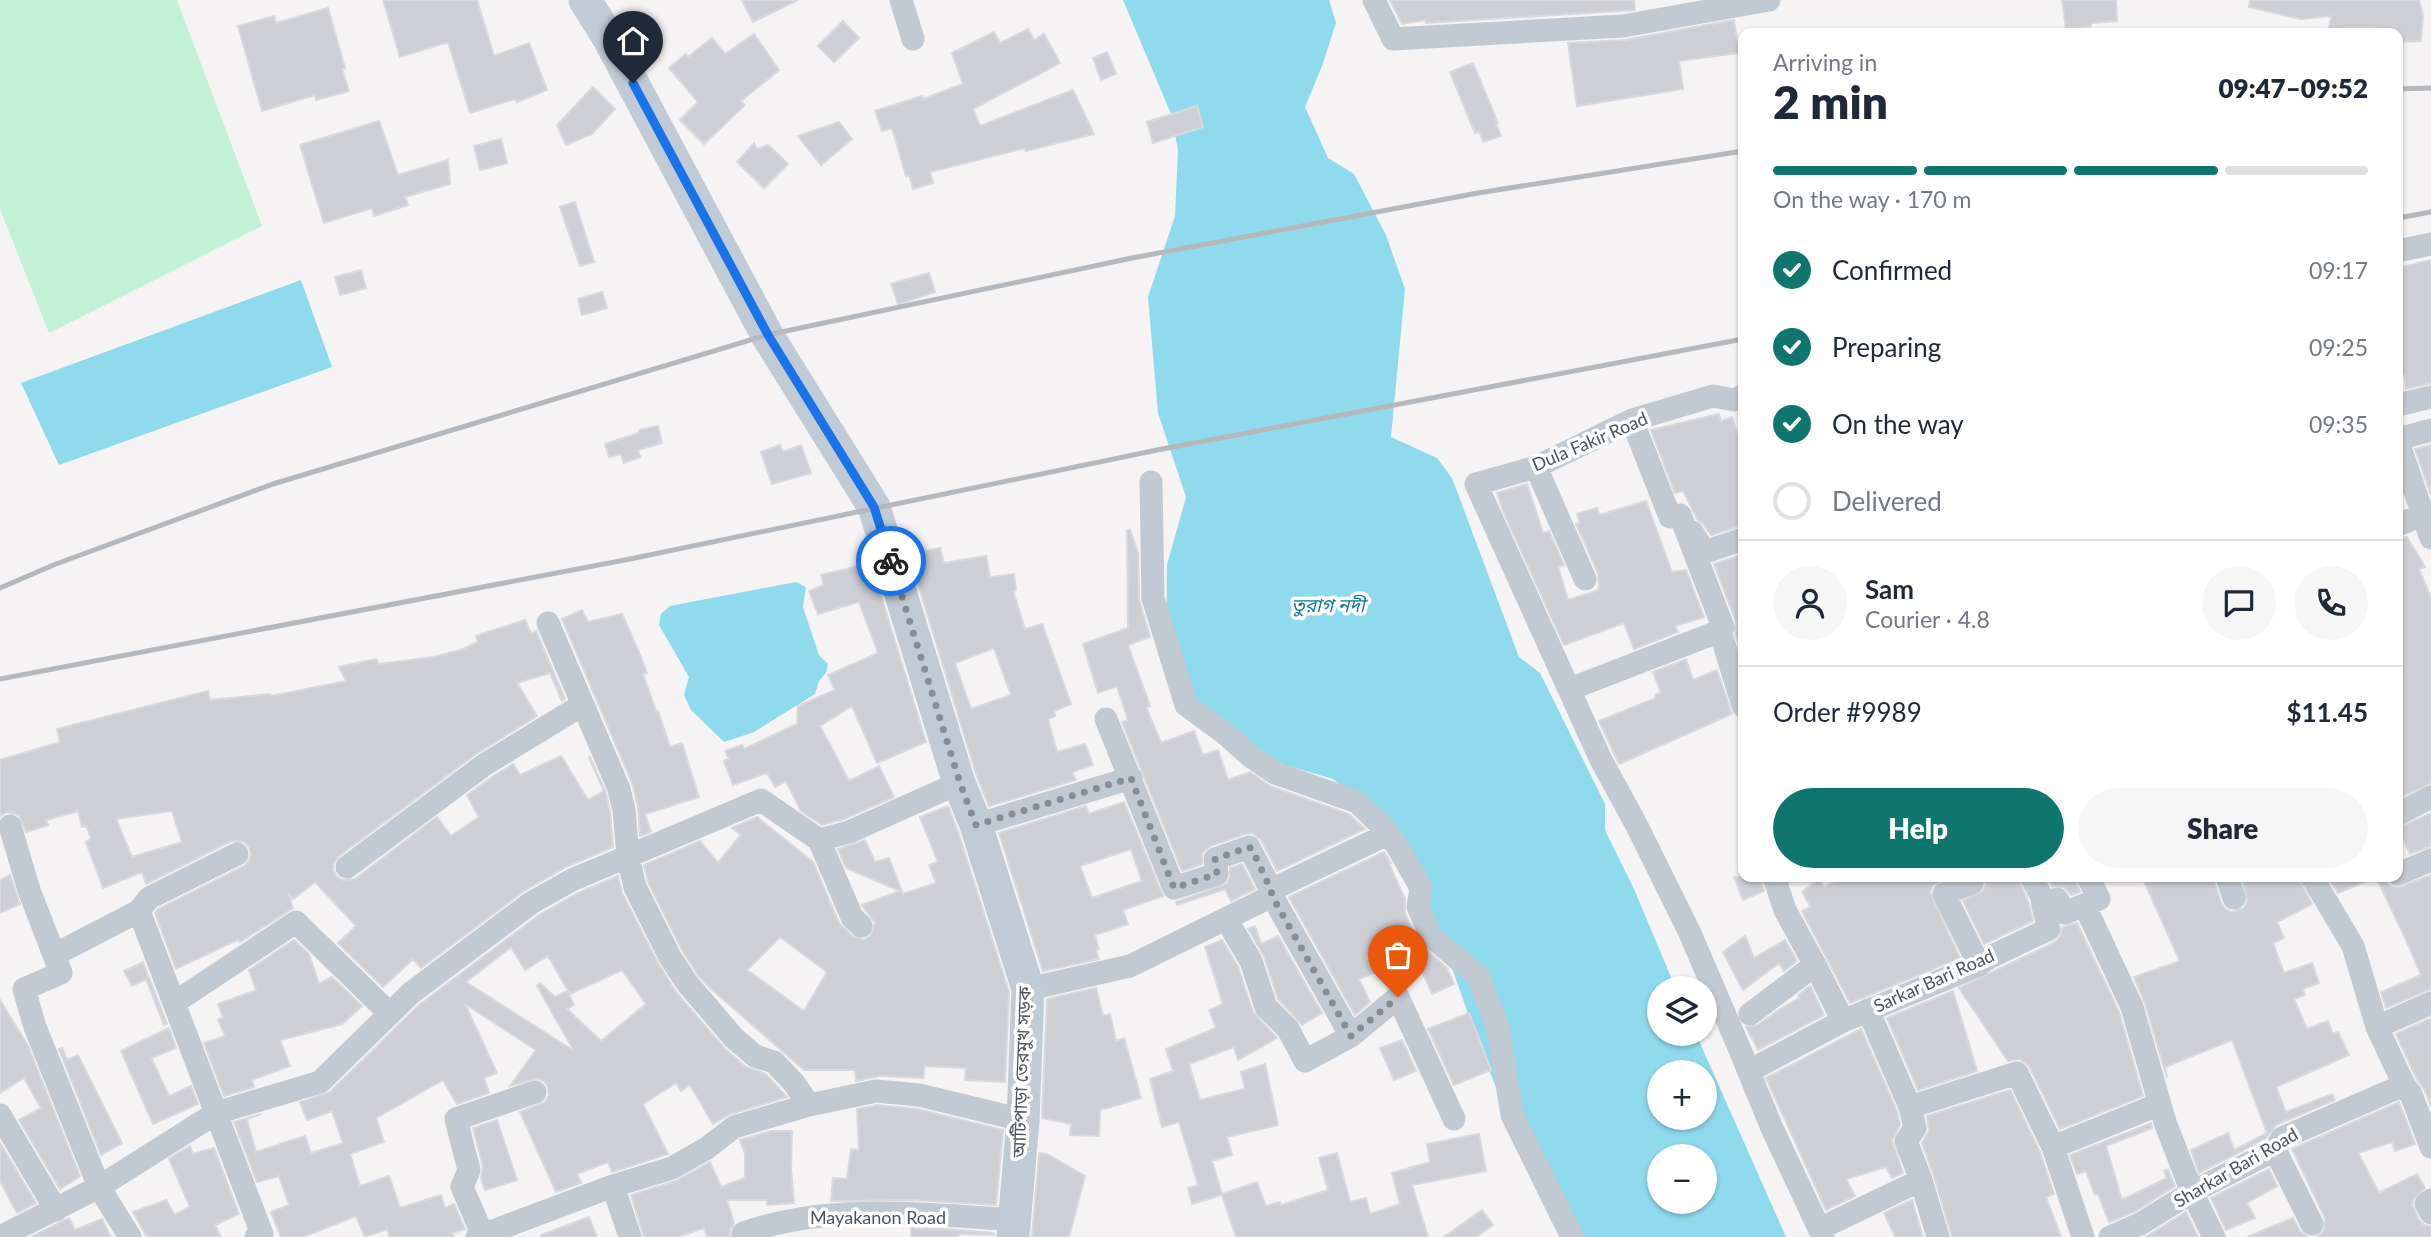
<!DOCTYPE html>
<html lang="en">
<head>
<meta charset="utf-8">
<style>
  :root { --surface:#fff; --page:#f6f6f7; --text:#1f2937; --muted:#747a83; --line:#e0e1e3; --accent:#0f766e }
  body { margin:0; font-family:Lato,"Noto Sans Bengali",sans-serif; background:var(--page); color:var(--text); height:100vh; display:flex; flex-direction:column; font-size:26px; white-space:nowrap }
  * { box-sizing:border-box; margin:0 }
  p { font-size:23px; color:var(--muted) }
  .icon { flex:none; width:38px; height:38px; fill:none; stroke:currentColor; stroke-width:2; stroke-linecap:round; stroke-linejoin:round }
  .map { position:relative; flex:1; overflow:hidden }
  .side { position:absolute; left:1738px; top:28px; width:665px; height:854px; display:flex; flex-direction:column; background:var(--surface); border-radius:14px; box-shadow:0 2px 5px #0004 }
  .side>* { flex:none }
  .fabs { position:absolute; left:1647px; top:976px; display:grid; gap:14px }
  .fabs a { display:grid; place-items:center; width:70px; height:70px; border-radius:50%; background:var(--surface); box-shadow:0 2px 5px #0004; font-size:35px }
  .pin { position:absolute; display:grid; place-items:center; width:60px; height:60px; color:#fff; margin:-72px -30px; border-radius:50% 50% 50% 0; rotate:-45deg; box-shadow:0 0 7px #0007 }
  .pin .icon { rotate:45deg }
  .courier { position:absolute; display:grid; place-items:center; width:70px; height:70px; margin:-35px; border:5px solid #1a73e8; border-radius:50%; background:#fff; color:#222; box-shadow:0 2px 9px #0007 }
  .head em { font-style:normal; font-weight:800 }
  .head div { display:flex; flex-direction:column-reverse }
  .head { display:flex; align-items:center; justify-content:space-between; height:119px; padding:0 35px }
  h1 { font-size:46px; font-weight:800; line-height:52px }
  .bar { display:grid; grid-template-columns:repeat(4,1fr); gap:10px 7px; align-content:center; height:84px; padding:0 35px }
  .bar i { height:9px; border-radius:5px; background:var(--line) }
  .bar .active { background:var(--accent) }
  .bar p { grid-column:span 4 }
  .line { display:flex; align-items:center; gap:18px; padding:0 35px; border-top:2px solid var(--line) }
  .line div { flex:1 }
  .round { display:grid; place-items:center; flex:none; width:74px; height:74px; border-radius:37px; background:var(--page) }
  ol { padding:0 35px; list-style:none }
  li { display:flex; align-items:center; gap:21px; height:77px }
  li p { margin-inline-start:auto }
  li .icon { padding:7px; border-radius:50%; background:var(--accent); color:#fff; stroke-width:4 }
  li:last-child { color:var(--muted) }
  li i { width:38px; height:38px; border:4px solid var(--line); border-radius:50% }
  .primary-button { display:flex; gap:14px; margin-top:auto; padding:14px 35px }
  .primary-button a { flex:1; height:80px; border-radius:42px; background:var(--accent); color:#fff; font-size:28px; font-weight:800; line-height:80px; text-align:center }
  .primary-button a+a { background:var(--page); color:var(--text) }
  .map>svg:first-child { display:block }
</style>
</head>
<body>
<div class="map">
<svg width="2431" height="1237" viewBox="0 0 2431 1237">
  <rect width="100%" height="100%" fill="#f5f3f3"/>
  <!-- green -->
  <path fill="#c3f1d5" d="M0,0H177L262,226L49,333L0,209Z"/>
  <!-- water -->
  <path fill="#90daee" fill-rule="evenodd" d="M1123,0H1329L1336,23L1322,66L1305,107L1328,158L1354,174L1386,235L1405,289L1391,437L1437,458L1452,478L1519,657L1540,673L1605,804V830L1634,889L1676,989H1659V1034H1696L1786,1237H1565L1533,1178L1479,1045L1436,922L1372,809L1333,779L1285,765L1199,719L1166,671L1167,565L1186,497L1158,413L1148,297L1175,216L1178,150L1171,114ZM1659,1073H1704V1118H1659ZM1659,1157H1704V1202H1659Z
    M301,280L332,367L59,465L21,383Z
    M796,582L806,587L803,607L819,655L828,664L826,673L819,681L815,694L754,732L724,742L691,710L684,695L689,677L659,625L661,614L670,606Z"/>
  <!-- building -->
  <path fill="#cdcfd5" stroke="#d7d9de" stroke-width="2" fill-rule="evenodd" d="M383,0H477L494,56L529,43L547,90L517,102L515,99L470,113L448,42L400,57Z
    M742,0H798L753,22Z
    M1390,0H1634L1635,10L1426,23L1425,20L1402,24Z
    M2062,0H2116L2117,21L2091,23V26L2066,28Z
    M2250,0H2419L2423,15L2421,41L2398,42V33H2376L2374,27L2329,29L2331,16L2301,19L2249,7Z
    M328,8L345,68L342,69L349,91L316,100L315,95L262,111L238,26L274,16L276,23Z
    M1734,20L1739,53L1679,61L1683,89L1577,106L1568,43L1625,40Z
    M843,21L859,38L834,62L818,46Z
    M1028,29L1034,40L1044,34L1060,63L973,109L980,126L1073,90L1094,134L1026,151L1025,148L930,172L933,183L913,189L909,175L906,176L892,128L882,131L875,111L922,96L923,99L963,84L952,53L994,32L1000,43Z
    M754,34L779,70L741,101L745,105L704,144L680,120L698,102L669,68L686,54L688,57L712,38L725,54Z
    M1107,52L1116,74L1101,80L1093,58Z
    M1473,63L1498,123L1496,124L1501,136L1483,142L1479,131L1475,133L1450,72Z
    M593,87L615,109L592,134L566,145L557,125Z
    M1197,106L1203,127L1153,143L1147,122Z
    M379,121L398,175L448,160L450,184L405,197L408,205L374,216L372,208L324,223L300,145Z
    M839,122L852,139L821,165L798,136Z
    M501,139L507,163L480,170L474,146Z
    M754,143L757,149L768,145L788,164L764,188L737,162Z
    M575,202L594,262L580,266L560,207Z
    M2431,260V383L2406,389L2405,375L2402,376L2398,358V268Z
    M361,270L366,288L340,295L335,277Z
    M929,273L935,292L898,304L891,284Z
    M602,292L607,308L582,315L578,299Z
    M1719,414L1721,421L1732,417L1738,435L1743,433V525L1711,535L1703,524L1697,519L1683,491L1675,493L1651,430Z
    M658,426L662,443L638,450L640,457L624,463L621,454L609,457L605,444L639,433V430Z
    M780,445L783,452L801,445L811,473L772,484L761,452Z
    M2431,445V495L2415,449Z
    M1527,484L1543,533L1549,531L1564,565L1558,567L1568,600L1599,590L1598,573L1576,524L1580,523L1577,514L1597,508L1599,515L1646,501L1672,572L1686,570L1704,617L1675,626L1678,632L1634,649L1624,623L1564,645L1502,509L1497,493Z
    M1127,530H1130L1138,553L1139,599L1150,637L1128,645L1150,706L1146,707L1161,743L1194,731L1203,755L1218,750L1228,780L1250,772L1270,786L1349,814L1365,829L1277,871L1261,840L1252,833L1245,834L1210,846L1202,854V864L1182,871L1122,722L1128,720L1117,686L1098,693L1083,644L1128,628Z
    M2407,537L2425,567L2419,569L2431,598V783L2398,799V539Z
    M940,548L944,563L986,556L990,577L1014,574L1016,590L1013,591L1025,629L1042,624L1071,704L1054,711L1055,716L1048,719L1057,752L1085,744L1093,765L1072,772L1076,780L989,806L977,777L909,554ZM994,648L1011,695L971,709L955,663Z
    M1743,554V658L1735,633L1736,622L1714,564Z
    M871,563L926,742L877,763L852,706L820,726L849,781L879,766L894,797L844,819L822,825L801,811L786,781L775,787L767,773L733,785L724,761L729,759L725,751L742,745L744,749L797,724L798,706L835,690L828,675L878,653L859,602L818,614L809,591L824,585L821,575Z
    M582,610L588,622L622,614L641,657L647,673L643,674L656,711H658L670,747L682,743L699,797L645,814L651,832L640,836L638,807L632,783L562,619Z
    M525,620L531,634L536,631L565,699L562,701L550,673L517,683L537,716L476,754L339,856L334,862L333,869L336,876L342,880L355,879L437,817L451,836L479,817L467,795L492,777L513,764L520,775L561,756L588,800L604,791L589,758L590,757L606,793L610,812L613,847L566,867L524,891L421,968L413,959L383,987L338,943L356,926L315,882L293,899L288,893L293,908L240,942L239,939L176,969L155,913L158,909L244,866L249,861L251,854L249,847L244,842L231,841L146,884L142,872L103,888L86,842L91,839L86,826L82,827L78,811L46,820L48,825L26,832L19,815L7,812L0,816V760L60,742L57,729L208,691L210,700L270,694L271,696L346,681L339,667L376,659L379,664L433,657L461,650L478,642L476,636ZM172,811L182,842L132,857L116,819Z
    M1686,659L1693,680L1717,670L1732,714L1619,764L1599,721L1656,698L1655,695L1661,693L1653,672Z
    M1124,802L1163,896L1123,910L1128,924L1095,935L1099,949L1096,950L1099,959L1043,971L999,833L1086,806L1089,814ZM1131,849L1142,881L1092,898L1080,866Z
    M948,806L958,832L1009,992L1005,1082L965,1080L966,1068L925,1066L923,1078L880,1076L856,1081L855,1070H804L709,987L698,975L682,950L648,882L644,865L700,841L718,863L741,835L732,828L757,817L813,862L839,923L852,936L864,940L871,935L875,923L862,905L900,891L846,868L838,849L865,840L875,862L889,858L903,894L936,883L929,865L938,862L920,817ZM780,937L827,972L804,1011L747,970Z
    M2431,813V846L2410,854L2398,828Z
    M1384,852L1391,863L1389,864L1405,899V913L1418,942L1447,968L1454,984L1432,994L1417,959L1413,961L1403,941L1367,957L1374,973L1359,979L1370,1002L1355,1015L1289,897Z
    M1242,864L1255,889L1231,901L1225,889L1177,905L1176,902L1226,884L1230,878V868Z
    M10,875L20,904L0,913V880Z
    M2431,875V989L2386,1008L2381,992L2421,975L2407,942L2376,877L2338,893L2328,877H2385L2389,885L2397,888Z
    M618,876L622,893L658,963L676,992L725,1049L746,1067L766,1074L787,1097L730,1114L713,1124L690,1085L681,1091L676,1083L643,1104L668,1154L612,1172L608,1162L577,1174L581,1183L556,1192L520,1112L545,1102L549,1095L548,1087L544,1081L537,1078L510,1086L536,1050L465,1004L497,1073L484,1078L489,1093L457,1104L443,1080L376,1118L384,1142L350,1154L360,1186L389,1176L400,1208L441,1195L445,1208L454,1204L465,1229L452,1233L454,1237H389L387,1229L365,1237L356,1216L303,1237H281L271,1212L289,1205L279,1176L257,1182L234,1122L261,1114L247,1119L256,1152L305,1136L311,1153L343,1143L332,1111L307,1120L300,1102L330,1092L420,1004L539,915L578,893ZM511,947L525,970L548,956L570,994L622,970L646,1004L601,1041L567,1009L574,1005L567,991L555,997L540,983L537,986L574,1051L466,982Z
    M1734,877H1760L1764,891L1743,900Z
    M1844,877H1950L1933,885L1930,893L1960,958L1850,1003L1802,911L1811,907L1802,892L1819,879L1824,887Z
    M1984,877H2017L2028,901L2033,921L1984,944L1963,901L1983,891L1986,884Z
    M2047,877H2074L2080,892L2071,895L2064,887L2052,886Z
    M2142,877H2213L2221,903L2225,909L2232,912L2244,908L2247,901L2242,877H2298L2312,904L2277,922L2284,938L2273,943L2284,973L2312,963L2319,983L2303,989L2305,995L2294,999L2307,1029L2328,1021L2333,1034L2338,1032L2349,1055L2276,1087L2286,1112L2332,1094L2335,1100L2276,1125L2265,1139L2199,1173L2191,1150L2228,1133L2234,1150L2267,1133L2232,1040L2165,1067L2167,1078L2145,1003L2134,977L2180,961Z
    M2077,923L2119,1012L2143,1096L2060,1129L2029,1066L2020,1059L2008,1061L1959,988L2055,942L2060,937L2063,927Z
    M1255,926L1261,944L1278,936L1322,1013L1302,1025L1278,999L1264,956L1248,929Z
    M1745,936L1754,958L1785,940L1797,961L1784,971L1779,963L1743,990L1723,952Z
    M294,940L309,954L319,984L332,977L362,1006L342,1024L280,1040L290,1066L252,1080L254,1087L224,1096L204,1043L225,1036L218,1020L223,1017L218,1004L256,990L249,970Z
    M1222,940L1238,967L1253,1012L1277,1038L1238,1060L1234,1047L1189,1064L1200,1100L1245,1089L1241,1072L1265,1064L1278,1125L1227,1137L1232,1155L1212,1161L1222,1194L1257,1182L1266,1206L1280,1202L1281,1205L1328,1190L1319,1158L1337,1153L1350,1202L1366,1198L1370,1214L1400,1204L1392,1173L1430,1162L1427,1144L1479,1134L1486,1171L1412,1185L1428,1237H1236L1222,1195L1192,1204L1188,1188L1198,1185L1179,1122L1162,1127L1150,1079L1173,1071L1166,1049L1216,1028L1209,1010L1223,1004L1205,947Z
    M143,962L167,1024L164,1025L146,979L132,986L124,971Z
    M1810,986L1824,1015L1758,1050L1746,1027L1758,1025L1780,1009L1800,998L1798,995Z
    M1096,988L1103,1016L1110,1014L1116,1041L1124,1038L1141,1098L1100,1110L1099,1136L1070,1135L1071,1124L1042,1118L1047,999Z
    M1953,991L1977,1071L1918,1090L1887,1018Z
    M0,1000L28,1046L80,1176L60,1189L19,1120L41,1108L24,1078L0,1093Z
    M1469,1013L1491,1070L1454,1085L1428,1029Z
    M2431,1018V1107L2424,1089L2416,1078L2396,1034Z
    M169,1028L176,1048L151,1058L169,1096L191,1086L198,1104L153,1124L121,1051Z
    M1861,1029L1897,1111L1900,1125L1892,1140L1903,1173L1892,1178L1886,1167L1846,1179L1855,1196L1826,1210L1766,1078Z
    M1402,1040L1416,1071L1394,1080L1380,1048Z
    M62,1048L67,1060L78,1055L122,1143L101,1155L59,1049Z
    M2010,1090L2040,1152L2054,1194L2046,1197L2061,1237H1952L1934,1176L1922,1143L1929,1131L1927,1116Z
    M2399,1102L2415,1144L2395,1151L2392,1142L2358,1153L2379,1193L2417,1174L2425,1188L2414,1198L2412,1205L2419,1220L2424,1225L2431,1227V1237H2316L2324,1231L2325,1218L2292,1149Z
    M877,1105L917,1109L1003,1130L996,1205L912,1200L831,1201L833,1178L847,1179L851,1149L859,1150L857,1109Z
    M497,1120L517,1180L485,1190L481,1178L483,1167L473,1128Z
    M2151,1123L2152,1128L2106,1146L2122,1200L2167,1178L2164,1171L2168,1170L2175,1186L2134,1212L2109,1222L2098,1194L2095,1195L2086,1171L2077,1174L2070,1155Z
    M771,1131H792L791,1169L794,1203L767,1205V1200H727L734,1223L730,1229V1237H707L704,1228L678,1237H644L631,1195L676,1181L710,1162L721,1187L745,1178V1154L740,1140Z
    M0,1143L36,1203L17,1213L0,1181Z
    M190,1146L193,1154L214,1148L239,1214L215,1225L221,1237H147L133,1212L166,1200L175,1215L190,1207L169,1159Z
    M1039,1153L1047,1154L1085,1176L1069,1237H1032Z
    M2269,1169L2277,1186L2247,1203L2255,1218L2226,1230L2211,1198Z
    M1912,1200L1923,1237H1895L1884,1213Z
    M1482,1210L1493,1225L1476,1237H1444Z
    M2186,1212L2198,1237H2145L2147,1236Z
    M589,1217L597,1237H541V1235Z
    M69,1218L75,1230L102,1219L111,1237H31Z
    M2293,1218L2300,1231L2308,1237H2247Z
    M911,1228L945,1229L994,1233V1235L959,1234L958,1237H911Z"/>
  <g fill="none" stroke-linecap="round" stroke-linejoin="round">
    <!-- street -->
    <path stroke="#c1cad2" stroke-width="23" d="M901,0L913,39
      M1374,0L1393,39L1623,26L1769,0
      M2398,251L2431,244
      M1743,396L1734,400L1713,396L1632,420L1536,467L1476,484L1601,760L1636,824L1689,931L1740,1050L1771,1126L1823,1237
      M2398,405L2431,397
      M1632,420L1670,517L1680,515L1723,627L1720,631L1743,706
      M2398,439L2431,430
      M2398,442L2431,538
      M1536,467L1585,579
      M1151,482L1153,598L1186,705L1223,732L1249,755L1275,773L1357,802L1384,828L1399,849L1421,888L1418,907L1431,936L1479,977L1498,1028L1512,1115L1572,1237
      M2398,525L2422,515
      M1692,532L1705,552L1743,539
      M548,623L619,789L624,810L628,857L635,887L670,957L687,983L734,1038L755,1056L774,1062L794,1083L809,1105L876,1091L919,1095L1023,1120
      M1570,689L1720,631
      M1106,719L1174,888L1217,874L1215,859L1249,847L1271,890
      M2398,814L2431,797
      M976,825L1131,778
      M10,826L29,890L61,973L24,989L35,1027L99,1187L130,1237
      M819,840L852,917L861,926
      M237,854L149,898L139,911L262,1234L256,1237
      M347,867L484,765L582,705
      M2398,874L2431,860
      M1774,877L1785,910L1815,965
      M1968,877L1972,883L1944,894L1979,965
      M2031,877L2042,897L2043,906
      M2227,877L2234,898
      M1272,896L1351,1036L1398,997L1454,1119
      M2085,906L2132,1007L2165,1122L2192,1192L2214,1237
      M1226,919L1251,961L1266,1007L1288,1029L1305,1061L1351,1036
      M54,955L139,911
      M1028,989L1130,966L1272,896L1271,890L1388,834
      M174,1003L296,922L390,1014
      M1868,1010L1910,1107
      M1750,1014L1815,965L1843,1021L1979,965L1988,958L2049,929L2043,906L2057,899L2065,913L2099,899L2088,877
      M2377,1027L2431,1003
      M1749,1071L1843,1021
      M2404,1085L2411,1094L2431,1147
      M0,1115L56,1210
      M2053,1147L2083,1237
      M2275,1150L2312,1224
      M1921,1180L1906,1141L1915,1128L1910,1107L2017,1073L2053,1147L2160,1104
      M613,1186L630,1237
      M2431,1200L2426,1204L2431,1213
      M1819,1229L1921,1180L1938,1237
      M482,1233L462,1187L469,1170L456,1119L535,1092
      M743,1233C829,1203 925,1214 1014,1220
      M0,1237L99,1187L216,1113L320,1082L411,993L531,903L572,880L761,800L819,840L849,832L959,783
      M477,1237L613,1186L672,1168L707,1148L734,1127L809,1105
      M2110,1237L2140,1224L2192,1192L2275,1150L2282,1138L2404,1085L2377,1027L2353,946L2312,877"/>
    <!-- secondary -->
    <path stroke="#c1cbd6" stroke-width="33" d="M585,0L608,37L767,335L874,507L959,783L976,825L1028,989L1023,1120L1013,1237"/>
    <!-- rail -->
    <path stroke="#b5b8bd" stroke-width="5" d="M2398,89L2431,88
      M2398,218L2431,212
      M0,588L56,564L273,484L767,335L1132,258L1478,193L1743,151
      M0,679L630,559L1162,449L1743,339"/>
  </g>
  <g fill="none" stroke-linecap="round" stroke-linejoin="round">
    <!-- done -->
    <path stroke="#868d94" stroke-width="7" stroke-dasharray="0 12.6" d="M891,561L960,783L976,825L1131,778L1174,888L1217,874L1215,859L1249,847L1252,849L1271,890L1272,896L1351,1036L1398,997"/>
    <!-- route -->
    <path stroke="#1a73e8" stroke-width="9" d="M633,83L768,335L874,507L891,561"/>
  </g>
  <g text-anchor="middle" stroke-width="7" stroke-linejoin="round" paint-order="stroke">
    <!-- street labels -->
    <g font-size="18" fill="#4a5661" stroke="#fff">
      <text transform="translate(1590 442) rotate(-23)" y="6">Dula Fakir Road</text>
      <text transform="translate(1934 981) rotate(-24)" y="6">Sarkar Bari Road</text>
      <text transform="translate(1022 1072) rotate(-88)" y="6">আটিপাড়া তেরমুখ সড়ক</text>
      <text transform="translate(2236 1168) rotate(-30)" y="6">Sharkar Bari Road</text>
      <text x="878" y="1224">Mayakanon Road</text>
    </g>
    <!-- water labels -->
    <g font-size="19" font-style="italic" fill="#0c7c9b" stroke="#fff">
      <text x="1328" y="612">তুরাগ নদী</text>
    </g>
  </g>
</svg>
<div class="fabs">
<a><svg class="icon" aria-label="layers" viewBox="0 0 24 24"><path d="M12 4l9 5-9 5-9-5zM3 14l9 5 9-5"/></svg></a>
<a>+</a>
<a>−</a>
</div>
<div class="pin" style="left:1398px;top:997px;background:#ea580c"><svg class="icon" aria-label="bag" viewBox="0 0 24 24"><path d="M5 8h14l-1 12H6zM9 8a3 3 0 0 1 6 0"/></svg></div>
<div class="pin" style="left:633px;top:83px;background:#1f2937"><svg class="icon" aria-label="home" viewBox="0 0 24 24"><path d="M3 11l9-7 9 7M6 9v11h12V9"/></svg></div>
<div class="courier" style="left:891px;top:561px"><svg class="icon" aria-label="bike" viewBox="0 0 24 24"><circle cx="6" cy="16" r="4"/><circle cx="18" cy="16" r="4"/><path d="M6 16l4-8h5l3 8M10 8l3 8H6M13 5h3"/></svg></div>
<section class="side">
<div class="head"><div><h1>2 min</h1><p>Arriving in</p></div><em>09:47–09:52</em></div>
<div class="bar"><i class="active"></i><i class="active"></i><i class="active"></i><i></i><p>On the way · 170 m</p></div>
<ol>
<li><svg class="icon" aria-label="check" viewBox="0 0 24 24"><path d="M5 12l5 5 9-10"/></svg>Confirmed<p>09:17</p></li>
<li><svg class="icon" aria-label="check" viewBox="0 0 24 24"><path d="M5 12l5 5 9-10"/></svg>Preparing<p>09:25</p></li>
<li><svg class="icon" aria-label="check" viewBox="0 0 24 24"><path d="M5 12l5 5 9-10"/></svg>On the way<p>09:35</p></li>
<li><i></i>Delivered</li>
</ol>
<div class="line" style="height:126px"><a class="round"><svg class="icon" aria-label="person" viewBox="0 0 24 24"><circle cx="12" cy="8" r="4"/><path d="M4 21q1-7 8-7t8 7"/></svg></a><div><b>Sam</b><p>Courier · 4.8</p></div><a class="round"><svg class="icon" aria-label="chat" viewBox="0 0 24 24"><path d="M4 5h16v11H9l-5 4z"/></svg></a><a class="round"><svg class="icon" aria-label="phone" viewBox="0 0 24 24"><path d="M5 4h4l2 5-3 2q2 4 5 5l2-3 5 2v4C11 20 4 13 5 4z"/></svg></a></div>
<div class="line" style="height:91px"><div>Order #9989</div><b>$11.45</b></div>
<div class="primary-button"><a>Help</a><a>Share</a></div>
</section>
</div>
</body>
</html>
